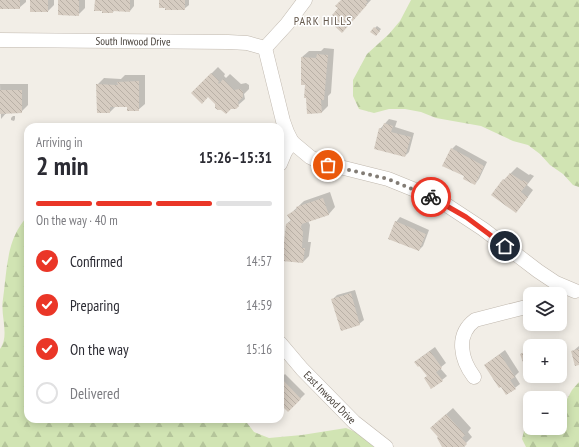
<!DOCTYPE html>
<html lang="en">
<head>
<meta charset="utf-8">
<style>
  :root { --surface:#fff; --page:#f7f7f7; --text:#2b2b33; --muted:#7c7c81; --line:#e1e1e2; --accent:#ea3627 }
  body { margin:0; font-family:"PT Sans Narrow",sans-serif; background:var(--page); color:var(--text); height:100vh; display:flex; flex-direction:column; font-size:15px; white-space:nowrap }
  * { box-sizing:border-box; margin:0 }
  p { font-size:13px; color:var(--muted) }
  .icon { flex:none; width:22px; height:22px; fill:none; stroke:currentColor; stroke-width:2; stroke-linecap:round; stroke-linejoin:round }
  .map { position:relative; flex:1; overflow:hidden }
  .side { position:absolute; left:24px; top:123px; width:260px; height:300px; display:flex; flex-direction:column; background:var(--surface); border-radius:12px; box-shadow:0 2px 10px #0003 }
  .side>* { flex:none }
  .tools { position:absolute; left:523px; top:287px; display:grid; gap:8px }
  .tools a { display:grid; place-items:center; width:44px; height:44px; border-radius:8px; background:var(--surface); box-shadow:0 2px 10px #0003; font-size:20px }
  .pin { position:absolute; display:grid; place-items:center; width:34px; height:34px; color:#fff; margin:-17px; border:2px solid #fff; border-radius:50%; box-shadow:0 1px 4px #0007 }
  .courier { position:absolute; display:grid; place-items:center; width:40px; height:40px; margin:-20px; border:3px solid #ea3627; border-radius:50%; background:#fff; color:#222; box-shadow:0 1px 5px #0007 }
  .head em { font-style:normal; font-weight:700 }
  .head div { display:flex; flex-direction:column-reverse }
  .head { display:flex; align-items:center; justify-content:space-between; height:68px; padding:0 12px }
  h1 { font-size:26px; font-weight:700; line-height:30px }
  .bar { display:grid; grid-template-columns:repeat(4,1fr); gap:6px 4px; align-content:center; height:48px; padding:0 12px }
  .bar i { height:5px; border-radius:3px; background:var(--line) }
  .bar .on { background:var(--accent) }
  .bar p { grid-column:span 4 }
  ol { padding:0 12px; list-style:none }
  li { display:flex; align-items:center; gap:12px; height:44px }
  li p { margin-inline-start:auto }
  li .icon { padding:4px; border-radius:50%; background:var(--accent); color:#fff; stroke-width:4 }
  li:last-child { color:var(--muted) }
  li i { width:22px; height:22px; border:2px solid var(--line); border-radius:50% }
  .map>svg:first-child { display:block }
</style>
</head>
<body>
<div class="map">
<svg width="579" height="447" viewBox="0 0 579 447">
  <defs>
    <pattern id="forest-firs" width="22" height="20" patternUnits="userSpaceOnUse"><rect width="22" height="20" fill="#d1e4b3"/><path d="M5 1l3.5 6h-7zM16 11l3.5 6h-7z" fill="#b5c59b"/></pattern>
    <pattern id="building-back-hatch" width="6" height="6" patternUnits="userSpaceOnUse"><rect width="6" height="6" fill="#d6ccc1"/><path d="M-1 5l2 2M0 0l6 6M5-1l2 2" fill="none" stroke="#b9b0a6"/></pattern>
  </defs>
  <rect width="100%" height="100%" fill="#f2eee7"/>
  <!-- forest -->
  <path fill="url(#forest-firs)" d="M411,0H579V187L573,185L563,174L550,165L540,154L528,145L513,141L481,126L436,118L421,112L405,109H389L374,113L359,109L353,96V80L367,54L389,34L400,21Z
    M28,216V419H244L254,432L269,438L302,435L346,428L360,434L374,447H0V349C10,335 0,316 3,299C7,271 6,238 28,216Z
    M579,382V447H526L522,439L524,431L532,429H550L551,428H560V412L572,390Z"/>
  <!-- shadow -->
  <path fill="#0003" d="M0,0H26V2L19,8H0Z
    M31,0H54V5L48,11Z
    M59,0H85V8L78,15Z
    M96,0H134V6L130,11L115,10L113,12Z
    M160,0H201H189V5L184,9Z
    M342,0H371L348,25L340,8Z
    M377,26L381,29L378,33L375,28Z
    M324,48L334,49L331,93L328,96V106L322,112L306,84L302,57L309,51H321Z
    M218,67L225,74L224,76L226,78L230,74L241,84L246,83L249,85V89L244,94L245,99L235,108L216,104L208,96L192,93Z
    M125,75H145V104L138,110L127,106H116L110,112L97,85L104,78L121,79Z
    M0,84H28V105L21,112H7L1,119Z
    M13,116H15V119L14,121L11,120V118Z
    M389,119L397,121L395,127L414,133L409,152L405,156L380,129Z
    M456,145L487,162L479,179L475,184L466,176L452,149Z
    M517,167L529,175L530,174L534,176L527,185L533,190L522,205L516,212L504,180Z
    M330,192L335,207L329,214L308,221L310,225L308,242H311L309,256L303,262L287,224L291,220L288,216L304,201Z
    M400,217L429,230L423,246L419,250L396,222Z
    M355,290L364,320L359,324L333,299L337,295Z
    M545,339L548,346H532L534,344Z
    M579,346V364L572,352Z
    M435,347L446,363L440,368L447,376L442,380L428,376L420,364V358Z
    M530,348V368L521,355Z
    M505,350L519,372L515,376L520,384L507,394L485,365Z
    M285,374L305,394L288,411L280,403V379Z
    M453,408L471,428L468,432L472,437L462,447H444L439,437L431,428Z"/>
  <!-- building -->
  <path fill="url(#building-back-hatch)" d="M0,0H20V9H0Z
    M30,0H48V12H30Z
    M58,0H79V16L58,15Z
    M95,0H130V12L113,11V13H102V11H94Z
    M159,0H185V10H165V8H159Z
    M341,0H366L368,2L365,4L367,5L342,33L328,20L338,8L335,6Z
    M374,27L380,31L376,36L370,32Z
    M317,54L328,55L324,100H321L322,113L307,114L306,98H304L305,85H301V57L316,58Z
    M211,73L219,81L218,83L219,84L223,79L234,90L240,89L243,92V97L238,102L239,106L236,109H231L226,114L221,110H218L215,108V104L208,97L202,104L191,93Z
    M139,81V111H127V107H110V113H97L96,84L118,85L117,82Z
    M0,90H22V113L0,114Z
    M384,123L393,126L391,132L411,137L405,157L374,149L379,128L382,129Z
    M451,148L484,166L475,185L463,179L464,176L442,166Z
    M510,173L522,181L523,180L528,183L521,192L528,197L516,213L491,195L503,179L504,180Z
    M323,198L329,215L302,224L301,227L303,232L302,248H305L303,263L282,261L286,224L291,221L287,215L297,209L296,207Z
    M395,221L426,234L419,251L388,239Z
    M351,293L360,325L341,331L331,299Z
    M579,349V365L575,366L571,351Z
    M530,350V369L526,371L520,354Z
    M430,351L442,368L436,372L443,381L431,389L424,378L427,376L419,366L418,367L414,362Z
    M500,354L515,377L510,380L516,389L506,395L501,387L499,388L484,365Z
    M280,377L301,399L288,412L280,404Z
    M446,414L465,435L462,438L467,444L464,447H442L437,438L438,437L430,428Z"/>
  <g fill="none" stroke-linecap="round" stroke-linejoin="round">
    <defs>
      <g id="minor">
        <path id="s1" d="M0,40L228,42L247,43L265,48"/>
        <path d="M265,48L283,121L287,132L292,142L285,152L280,164"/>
        <path d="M265,48L287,24L305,0"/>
        <path d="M292,142L310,157L320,162L388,179L425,194L445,204L483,229L538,271L556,283L575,291"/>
        <path id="s2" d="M280,343L302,369L354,422L386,447"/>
        <path d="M474,377C461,360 455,335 475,320L530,306"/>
      </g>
    </defs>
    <!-- minor casing -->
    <use href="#minor" stroke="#c0b8ae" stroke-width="15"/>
    <!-- minor -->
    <use href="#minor" stroke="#fff" stroke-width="14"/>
  </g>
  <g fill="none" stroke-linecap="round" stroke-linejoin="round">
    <!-- done -->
    <path stroke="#827c75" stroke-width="4" stroke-dasharray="0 7.2" d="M328,165L388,179L431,197"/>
    <!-- route -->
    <path stroke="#ea3627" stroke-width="5" d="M431,197L466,217L505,246"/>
  </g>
  <g text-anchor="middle" stroke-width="3" stroke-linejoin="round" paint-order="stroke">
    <!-- street labels -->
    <g font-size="11" fill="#453e37" stroke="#fff">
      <text dy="4" stroke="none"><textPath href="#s1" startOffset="133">South Inwood Drive</textPath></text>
      <text dy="4" stroke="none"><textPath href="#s2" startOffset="74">East Inwood Drive</textPath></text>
    </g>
    <!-- neighbourhood labels -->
    <g font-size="12" letter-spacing="1" fill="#675b4f" stroke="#fff">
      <text x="323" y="25">PARK HILLS</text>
    </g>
  </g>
</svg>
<div class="tools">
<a><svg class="icon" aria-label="layers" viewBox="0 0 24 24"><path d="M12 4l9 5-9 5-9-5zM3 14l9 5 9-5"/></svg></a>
<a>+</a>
<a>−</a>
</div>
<div class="pin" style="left:328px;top:165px;background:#ea580c"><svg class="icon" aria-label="bag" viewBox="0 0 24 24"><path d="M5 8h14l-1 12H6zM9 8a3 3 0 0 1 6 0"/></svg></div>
<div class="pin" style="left:505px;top:246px;background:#1f2937"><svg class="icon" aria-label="home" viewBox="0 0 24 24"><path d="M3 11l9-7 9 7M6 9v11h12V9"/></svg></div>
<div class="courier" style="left:431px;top:197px"><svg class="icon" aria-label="bike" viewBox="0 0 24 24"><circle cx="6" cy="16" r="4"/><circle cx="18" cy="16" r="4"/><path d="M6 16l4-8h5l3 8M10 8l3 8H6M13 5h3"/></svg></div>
<section class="side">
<div class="head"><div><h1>2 min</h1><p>Arriving in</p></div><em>15:26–15:31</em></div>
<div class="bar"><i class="on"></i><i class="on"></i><i class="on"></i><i></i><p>On the way · 40 m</p></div>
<ol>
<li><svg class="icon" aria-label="check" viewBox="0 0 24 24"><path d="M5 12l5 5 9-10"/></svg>Confirmed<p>14:57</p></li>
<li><svg class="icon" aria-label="check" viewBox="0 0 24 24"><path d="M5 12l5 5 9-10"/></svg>Preparing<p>14:59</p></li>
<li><svg class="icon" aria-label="check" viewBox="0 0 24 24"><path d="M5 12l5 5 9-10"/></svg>On the way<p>15:16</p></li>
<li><i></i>Delivered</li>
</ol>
</section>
</div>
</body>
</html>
